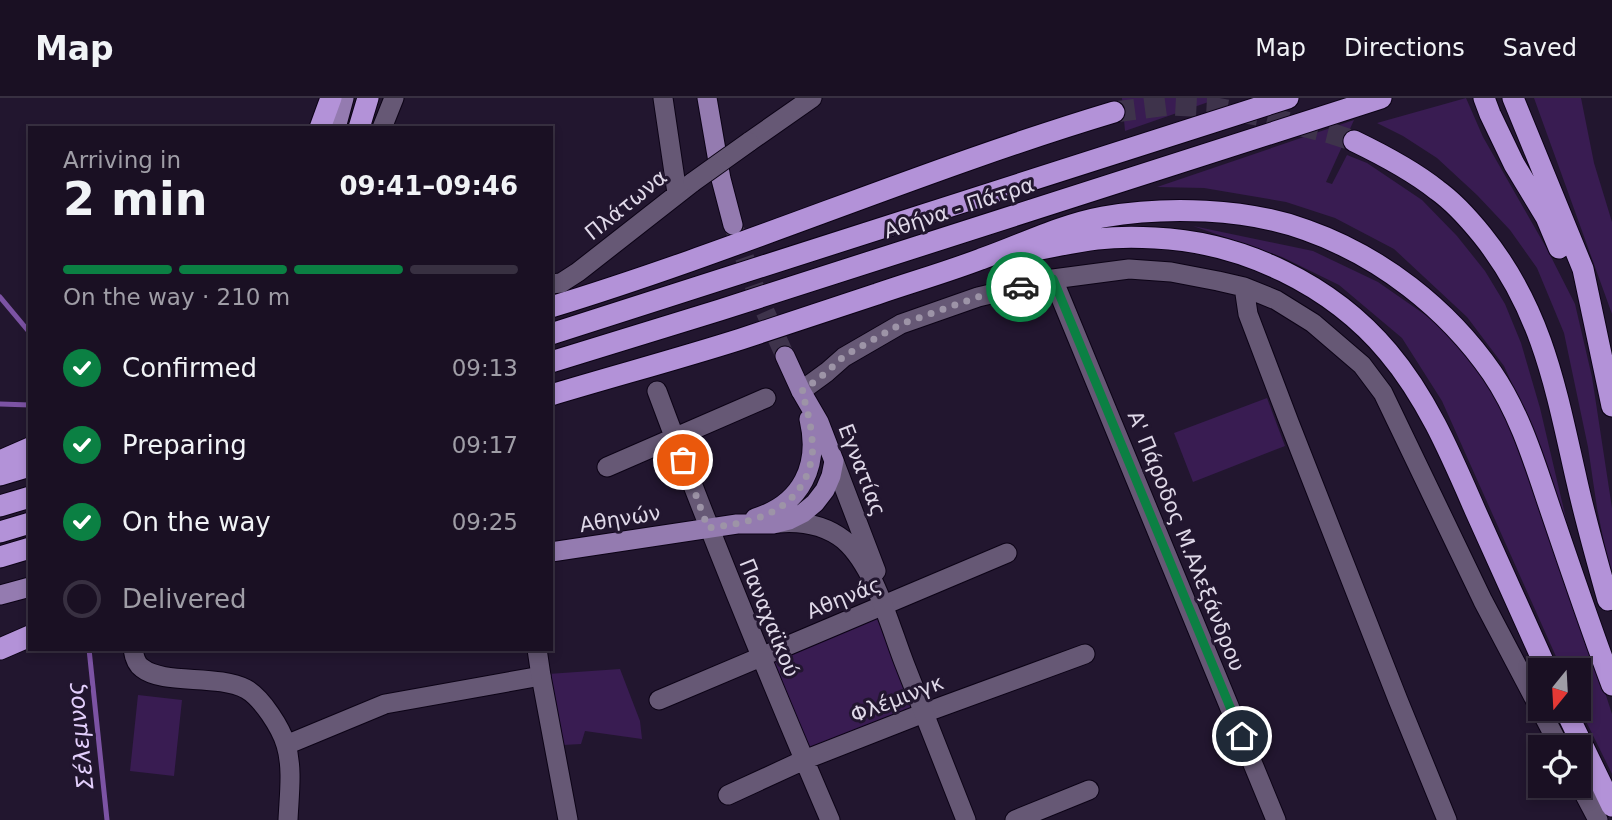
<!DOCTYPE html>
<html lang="en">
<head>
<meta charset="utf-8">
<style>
  :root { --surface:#1a1023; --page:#271e30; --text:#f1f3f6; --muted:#9f9da6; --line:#383041; --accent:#0b8043 }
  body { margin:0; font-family:"DejaVu Sans",sans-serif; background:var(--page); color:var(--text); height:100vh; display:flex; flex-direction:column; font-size:26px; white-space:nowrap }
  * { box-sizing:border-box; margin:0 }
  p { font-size:23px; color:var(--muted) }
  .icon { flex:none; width:38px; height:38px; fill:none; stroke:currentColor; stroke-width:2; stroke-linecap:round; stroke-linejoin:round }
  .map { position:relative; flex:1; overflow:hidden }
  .side { position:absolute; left:28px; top:28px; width:525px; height:525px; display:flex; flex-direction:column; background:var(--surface); border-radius:0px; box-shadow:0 4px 10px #0003,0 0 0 2px var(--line) }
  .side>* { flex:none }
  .needle { width:46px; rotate:198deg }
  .fabs { position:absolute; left:1528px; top:560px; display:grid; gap:14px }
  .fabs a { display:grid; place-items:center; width:63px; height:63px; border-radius:0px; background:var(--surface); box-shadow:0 4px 10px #0003,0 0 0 2px var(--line); font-size:35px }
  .pin { position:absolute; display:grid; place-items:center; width:60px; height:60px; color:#fff; margin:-30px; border:4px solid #fff; border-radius:50%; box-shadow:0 2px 7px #0007 }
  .courier { position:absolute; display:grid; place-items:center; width:70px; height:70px; margin:-35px; border:5px solid #0b8043; border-radius:50%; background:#fff; color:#222; box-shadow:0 2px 9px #0007 }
  .head em { font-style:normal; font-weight:800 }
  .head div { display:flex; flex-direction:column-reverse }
  .head { display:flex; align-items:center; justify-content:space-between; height:119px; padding:0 35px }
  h1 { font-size:46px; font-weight:800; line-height:52px }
  .bar { display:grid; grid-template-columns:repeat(4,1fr); gap:10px 7px; align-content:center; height:84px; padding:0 35px }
  .bar i { height:9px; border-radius:5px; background:var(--line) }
  .bar .on { background:var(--accent) }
  .bar p { grid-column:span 4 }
  ol { padding:0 35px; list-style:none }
  li { display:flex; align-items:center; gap:21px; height:77px }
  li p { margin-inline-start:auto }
  li .icon { padding:7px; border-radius:50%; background:var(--accent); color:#fff; stroke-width:4 }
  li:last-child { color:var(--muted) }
  li i { width:38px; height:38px; border:4px solid var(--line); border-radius:50% }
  header { display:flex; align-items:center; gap:42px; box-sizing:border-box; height:98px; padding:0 35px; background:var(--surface); border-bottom:2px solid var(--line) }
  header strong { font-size:33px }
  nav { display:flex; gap:38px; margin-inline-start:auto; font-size:24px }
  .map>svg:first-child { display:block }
</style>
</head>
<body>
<header>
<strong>Map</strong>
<nav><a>Map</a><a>Directions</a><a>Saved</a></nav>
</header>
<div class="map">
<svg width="1612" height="722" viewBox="0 0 1612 722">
  <rect width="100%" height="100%" fill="#22162f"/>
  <!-- green -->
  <path fill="#391c52" d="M1122,0H1220L1125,33Z
    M1466,0L1483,39L1547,151L1575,206L1592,279L1612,410V484L1597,410L1588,349L1564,235L1537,170L1510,132L1477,97L1437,60L1403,38L1377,25Z
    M1534,0H1581L1594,65L1612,124V216Z
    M1354,22L1326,84L1332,86L1347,57L1367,65L1422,102L1457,138L1485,173L1505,206L1521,245L1540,310L1567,425L1532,330L1504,268L1467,219L1394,151L1335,120L1286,104L1204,90L1157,89Z
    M1193,128L1313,153L1378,184L1434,223L1469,260L1488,285L1511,325L1568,480L1612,616V676L1579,609L1578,572H1562L1442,303L1402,240L1339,187L1282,159Z
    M1267,300L1285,348L1193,384L1174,335Z
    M884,508L924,615L804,662L760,558Z
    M620,571L640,623L642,641L585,633L581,646L563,647L548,576Z
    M138,597L182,602L174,678L130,673Z"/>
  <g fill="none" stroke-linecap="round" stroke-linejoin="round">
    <!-- stream -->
    <path stroke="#7c53a4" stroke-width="5" d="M0,199L30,235
      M0,306L30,307
      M89,551L107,722"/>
    <!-- primary-tunnel -->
    <path stroke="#3e334b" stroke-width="19" stroke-dasharray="19 10" stroke-linecap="butt" d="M735,132L756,193L785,258"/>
    <!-- motorway-tunnel -->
    <path stroke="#3e334b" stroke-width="21" stroke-dasharray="21 10" stroke-linecap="butt" d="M1114,14L1169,7L1210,9L1262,18L1330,35L1354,43"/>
    <defs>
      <path id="minor" d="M663,0L677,95
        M382,30L394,0
        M749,44L812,0
        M1053,181L1276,722
        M551,186L561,185L578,174L693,84
        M1244,189L1248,216L1289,324L1398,602L1447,722
        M657,293C711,438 769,580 830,722
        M801,293L827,274L844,259L901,226L978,199L1053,181L1129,171L1171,174L1218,183L1244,189L1276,202L1313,225L1362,267L1383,295L1483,503L1560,649
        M607,369L766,300
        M133,551C134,558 136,566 142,570C163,587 217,576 246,591C262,600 281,630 286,647C293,670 289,698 288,722
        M659,602L1007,455
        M286,647L385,606L541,578
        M1578,684L1598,722
        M728,697L804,662L924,615L1085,556
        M1015,722L1089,692"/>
      <path id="tertiary" d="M537,551L541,578L568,722"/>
      <path id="secondary" d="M834,363L876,473
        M778,425C801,423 825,427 844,442C875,469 890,529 905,567C925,619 946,670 966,722"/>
      <path id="primary" d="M707,0L721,81L733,127
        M336,30L344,0
        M755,420C802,406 820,367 809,321
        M551,454L737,426H773L789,422L803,415L815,405L825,392L831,378L834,363L819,324L801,293L785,258
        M0,497L30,489"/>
      <path id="motorway" d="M1484,0L1490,16L1514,66L1546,119L1559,150
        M1513,0L1583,171L1612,308
        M320,30L331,0
        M359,30L368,0
        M1354,43C1383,57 1412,72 1437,92C1454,104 1469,121 1482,137C1543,213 1556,292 1577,384C1586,424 1597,463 1608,502
        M1018,155C1045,151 1071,144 1097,141C1116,139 1137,139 1155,140C1243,144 1332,187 1388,254C1427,300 1451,357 1475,412C1499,465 1523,519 1547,572
        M551,209C741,151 924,71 1114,14
        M551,236L1288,0
        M551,264L720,212L1381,0
        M551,297C614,278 678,261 741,241C787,226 832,211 877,196C912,184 947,174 981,161C1021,147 1060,127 1103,119C1166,108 1246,110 1306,132C1380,158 1447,210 1492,275C1522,319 1536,370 1553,419C1572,475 1591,531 1612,587
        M0,363L30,350
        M0,377L30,368
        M0,408L30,399
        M0,434L30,425
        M0,459L30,450
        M0,551L30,538
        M1565,611L1612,708"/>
    </defs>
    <!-- minor casing -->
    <use href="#minor" stroke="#0c0316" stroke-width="21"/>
    <!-- tertiary casing -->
    <use href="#tertiary" stroke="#0c0316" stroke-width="21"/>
    <!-- secondary casing -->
    <use href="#secondary" stroke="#0c0316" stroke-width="21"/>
    <!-- primary casing -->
    <use href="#primary" stroke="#0c0316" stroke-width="21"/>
    <!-- motorway casing -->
    <use href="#motorway" stroke="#0c0316" stroke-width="23"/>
    <!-- minor -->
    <use href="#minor" stroke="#665875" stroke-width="19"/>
    <!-- tertiary -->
    <use href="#tertiary" stroke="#665875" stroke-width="19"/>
    <!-- secondary -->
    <use href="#secondary" stroke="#665875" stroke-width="19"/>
    <!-- primary -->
    <use href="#primary" stroke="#947bb0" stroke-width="19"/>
    <!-- motorway -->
    <use href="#motorway" stroke="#b392d8" stroke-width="21"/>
    <defs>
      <path id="minor-bridge" d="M693,84L749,44"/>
    </defs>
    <!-- minor-bridge casing -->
    <use href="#minor-bridge" stroke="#0c0316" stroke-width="21" stroke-linecap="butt"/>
    <!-- minor-bridge -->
    <use href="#minor-bridge" stroke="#665875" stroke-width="19"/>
  </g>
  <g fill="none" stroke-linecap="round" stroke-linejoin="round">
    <!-- done -->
    <path stroke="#9d94a7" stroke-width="7" stroke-dasharray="0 12.6" d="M683,362L708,430C747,425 788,418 806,379C811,367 814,354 812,341C811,325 806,308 802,293L827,274L844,258L901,226L978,199L1021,189"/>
    <!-- route -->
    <path stroke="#0b8043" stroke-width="9" d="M1021,189L1053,181L1242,638"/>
  </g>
  <g text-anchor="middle" stroke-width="6" stroke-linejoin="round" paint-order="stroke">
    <!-- street labels -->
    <g font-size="21" fill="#dfd8e8" stroke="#22162f">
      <text transform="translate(626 107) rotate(-39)" y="7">Πλάτωνα</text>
      <text transform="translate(959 110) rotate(-18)" y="7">Αθήνα - Πάτρα</text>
      <text transform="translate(862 372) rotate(69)" y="7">Εγνατίας</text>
      <text transform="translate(620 421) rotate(-9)" y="7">Αθηνών</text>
      <text transform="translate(1186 443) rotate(68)" y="7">Α' Πάροδος Μ.Αλεξάνδρου</text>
      <text transform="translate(844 500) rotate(-22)" y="7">Αθηνάς</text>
      <text transform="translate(769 520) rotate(68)" y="7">Παναχαϊκού</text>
      <text transform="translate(897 601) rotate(-21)" y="7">Φλέμινγκ</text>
    </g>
    <!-- water labels -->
    <g font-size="23" font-style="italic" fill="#e3cffc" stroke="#22162f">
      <text transform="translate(80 638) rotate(-96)" y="8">Σέλεμνος</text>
    </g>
  </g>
</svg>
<div class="fabs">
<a><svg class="needle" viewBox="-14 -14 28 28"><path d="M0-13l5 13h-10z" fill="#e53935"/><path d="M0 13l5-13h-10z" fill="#9f9da6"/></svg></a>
<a><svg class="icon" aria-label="locate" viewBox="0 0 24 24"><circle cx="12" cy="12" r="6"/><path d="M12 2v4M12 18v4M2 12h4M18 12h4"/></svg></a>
</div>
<div class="pin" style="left:683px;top:362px;background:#ea580c"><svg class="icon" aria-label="bag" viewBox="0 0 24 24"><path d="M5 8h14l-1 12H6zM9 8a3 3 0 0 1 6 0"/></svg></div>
<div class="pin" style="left:1242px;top:638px;background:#1f2937"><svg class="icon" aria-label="home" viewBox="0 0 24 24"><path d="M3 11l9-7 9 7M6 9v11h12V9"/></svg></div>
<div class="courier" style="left:1021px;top:189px"><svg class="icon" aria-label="car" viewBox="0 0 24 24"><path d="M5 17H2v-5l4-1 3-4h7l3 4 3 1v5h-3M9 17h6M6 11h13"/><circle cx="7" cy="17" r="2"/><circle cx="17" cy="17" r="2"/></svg></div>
<section class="side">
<div class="head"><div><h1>2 min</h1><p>Arriving in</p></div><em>09:41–09:46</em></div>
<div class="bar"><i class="on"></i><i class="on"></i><i class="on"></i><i></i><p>On the way · 210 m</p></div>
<ol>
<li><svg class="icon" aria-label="check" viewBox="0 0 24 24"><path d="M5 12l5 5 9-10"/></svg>Confirmed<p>09:13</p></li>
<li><svg class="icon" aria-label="check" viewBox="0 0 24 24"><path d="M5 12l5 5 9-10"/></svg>Preparing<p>09:17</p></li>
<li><svg class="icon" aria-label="check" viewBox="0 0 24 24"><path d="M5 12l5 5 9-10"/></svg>On the way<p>09:25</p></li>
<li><i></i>Delivered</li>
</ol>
</section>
</div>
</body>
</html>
